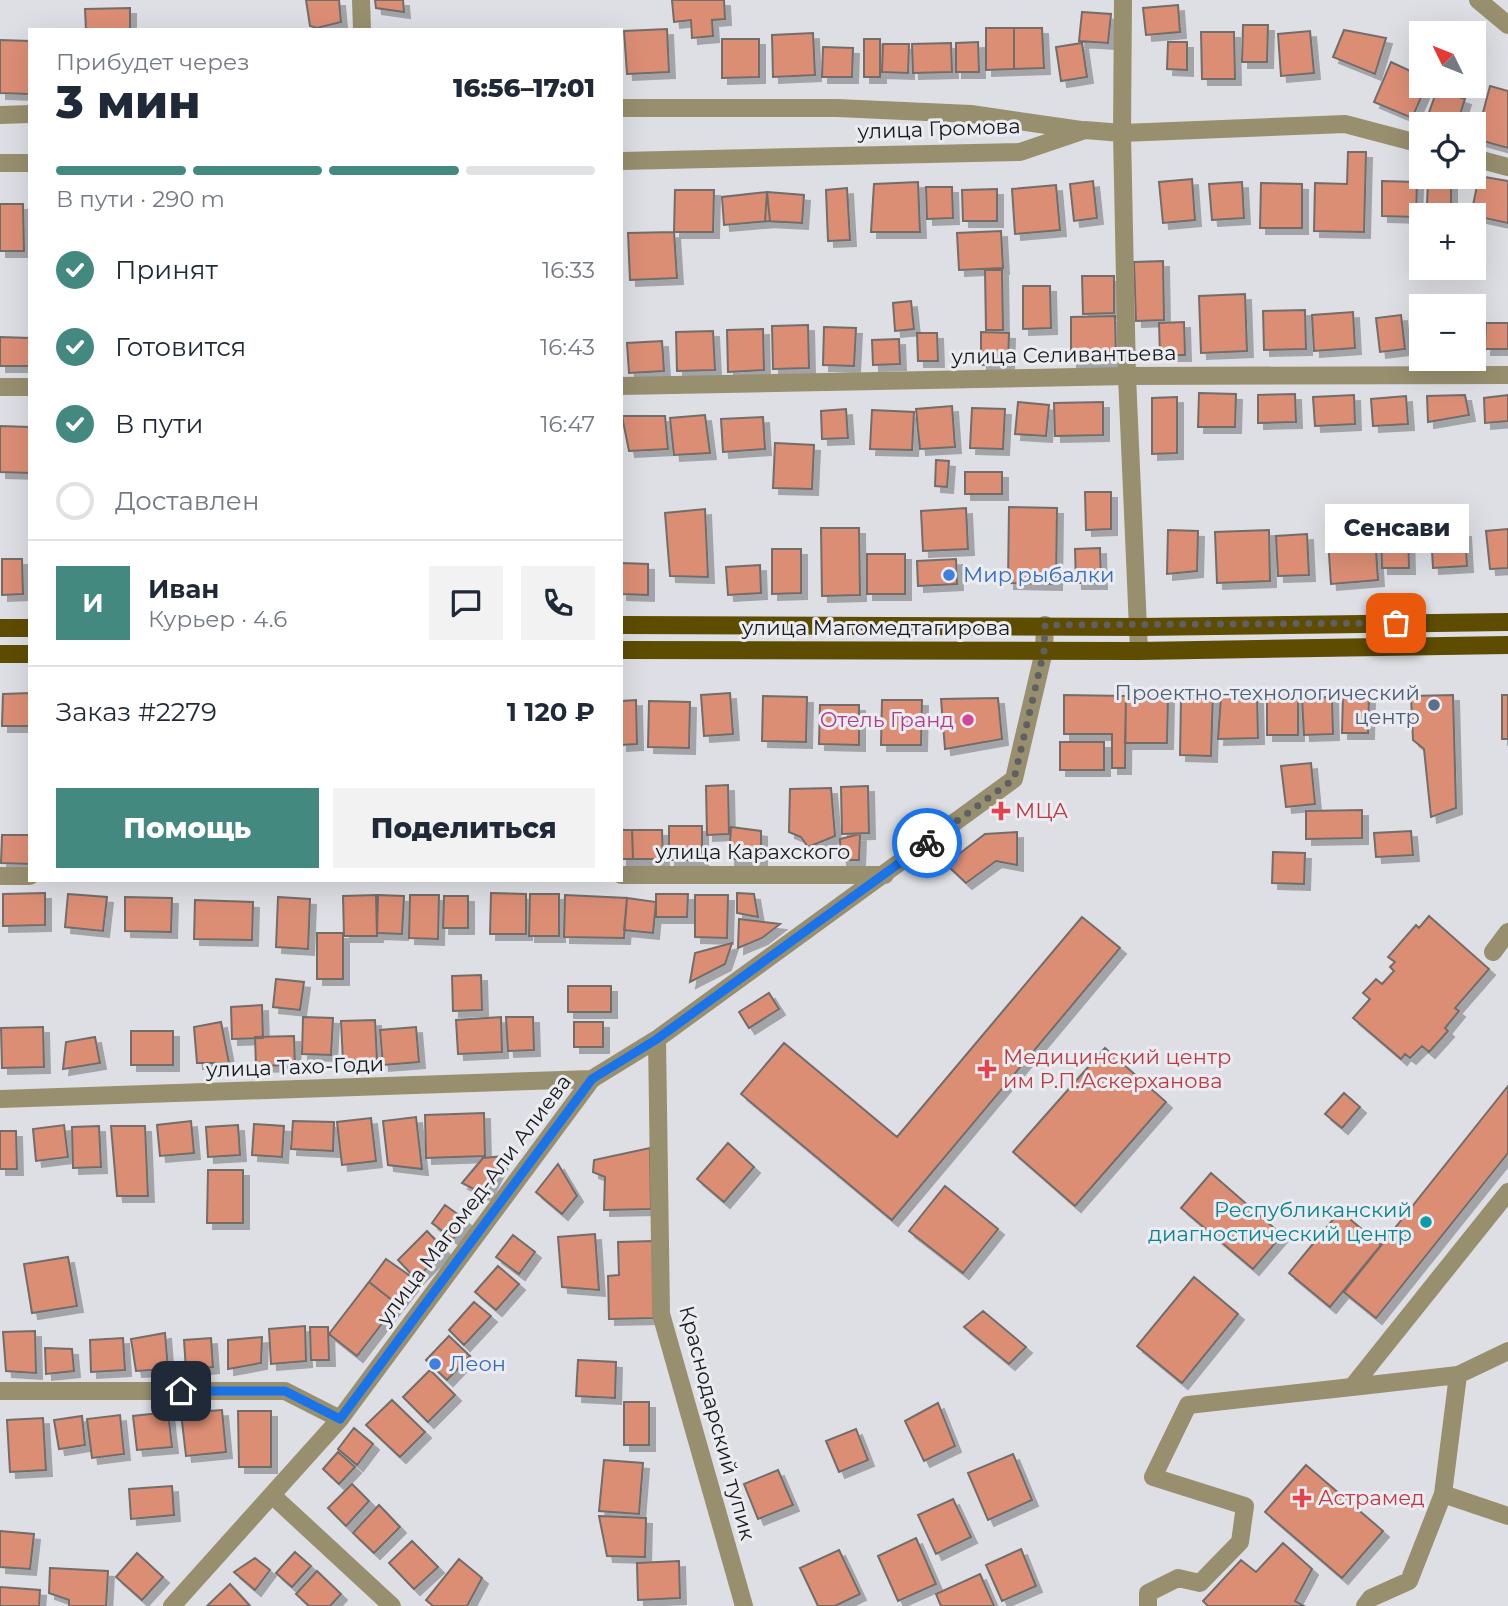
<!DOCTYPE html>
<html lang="ru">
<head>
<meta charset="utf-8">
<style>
  :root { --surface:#fff; --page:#f2f2f3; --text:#1f2937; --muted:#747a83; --line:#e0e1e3; --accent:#44897f }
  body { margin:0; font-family:Montserrat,sans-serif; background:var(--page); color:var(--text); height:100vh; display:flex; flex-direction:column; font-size:26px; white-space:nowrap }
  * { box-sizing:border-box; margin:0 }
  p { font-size:23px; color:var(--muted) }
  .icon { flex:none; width:38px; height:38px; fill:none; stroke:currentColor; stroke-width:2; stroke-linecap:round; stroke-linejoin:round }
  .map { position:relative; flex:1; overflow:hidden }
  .drawer { position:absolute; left:28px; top:28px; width:595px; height:854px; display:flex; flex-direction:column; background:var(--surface); border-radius:0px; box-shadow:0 7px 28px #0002 }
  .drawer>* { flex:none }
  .needle { width:46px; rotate:313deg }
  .tools { position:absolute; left:1409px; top:21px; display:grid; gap:14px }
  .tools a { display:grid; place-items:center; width:77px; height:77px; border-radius:0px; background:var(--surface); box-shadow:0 7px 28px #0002; font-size:35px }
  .pin { position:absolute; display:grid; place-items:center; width:60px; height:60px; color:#fff; margin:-30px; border-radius:14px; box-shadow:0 4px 10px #0006 }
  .courier { position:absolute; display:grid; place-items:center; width:70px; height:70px; margin:-35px; border:5px solid #1a73e8; border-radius:50%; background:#fff; color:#222; box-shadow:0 2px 9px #0007 }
  .bubble { position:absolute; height:49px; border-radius:0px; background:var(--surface); box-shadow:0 7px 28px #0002; font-size:23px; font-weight:800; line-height:49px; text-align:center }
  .summary em { font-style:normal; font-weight:800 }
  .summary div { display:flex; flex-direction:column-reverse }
  .summary { display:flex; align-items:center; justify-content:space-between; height:119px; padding:0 28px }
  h1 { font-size:46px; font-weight:800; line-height:52px }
  .bar { display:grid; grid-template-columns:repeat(4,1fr); gap:10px 7px; align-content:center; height:84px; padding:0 28px }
  .bar i { height:9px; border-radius:5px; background:var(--line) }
  .bar .current { background:var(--accent) }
  .bar p { grid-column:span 4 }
  .line { display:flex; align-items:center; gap:18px; padding:0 28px; border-top:2px solid var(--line) }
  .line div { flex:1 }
  .round { display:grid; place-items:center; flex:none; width:74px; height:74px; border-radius:0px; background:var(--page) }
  ol { padding:0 28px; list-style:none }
  li { display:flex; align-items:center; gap:21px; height:77px }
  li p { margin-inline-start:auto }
  li .icon { padding:7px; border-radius:50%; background:var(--accent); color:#fff; stroke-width:4 }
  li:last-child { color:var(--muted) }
  li i { width:38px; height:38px; border:4px solid var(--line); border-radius:50% }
  .action { display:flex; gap:14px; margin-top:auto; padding:14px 28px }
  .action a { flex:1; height:80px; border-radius:0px; background:var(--accent); color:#fff; font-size:28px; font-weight:800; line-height:80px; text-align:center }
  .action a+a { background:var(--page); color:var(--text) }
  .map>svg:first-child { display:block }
</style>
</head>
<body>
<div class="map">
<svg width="1508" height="1606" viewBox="0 0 1508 1606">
  <defs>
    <filter id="shadow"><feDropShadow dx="6" dy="6" stdDeviation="0" flood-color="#0004"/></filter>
  </defs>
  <rect width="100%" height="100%" fill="#dddfe4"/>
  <!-- building -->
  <path fill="#dc8e74" stroke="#736d6b" stroke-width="2" filter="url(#shadow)" d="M306,0H339L341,22L317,28L310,26Z
    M375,0H403L404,12L376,8Z
    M672,0H724L725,19L712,20L713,36L692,38L691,20L674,22Z
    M1178,5L1180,32L1146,35L1143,8Z
    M130,8V30H86L85,9Z
    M1082,12L1111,14L1108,43L1079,41Z
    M1243,25H1268L1267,62H1242Z
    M986,28H1014V69L986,70Z
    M1014,28H1042L1044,68L1014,69Z
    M667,29L669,72L627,74L624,31Z
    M1344,30L1386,38L1375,74L1333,57Z
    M1310,31L1314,73L1281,76L1278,34Z
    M1201,32H1234L1235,79H1202Z
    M813,33L815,75L773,77L772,35Z
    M722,39H759V77L722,78Z
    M864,39H880V77H864Z
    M0,40L30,41L29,94L0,93Z
    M978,42L979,72H956V43Z
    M1168,42H1187V70L1167,69Z
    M951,43L952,72L913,73L912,44Z
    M1082,43L1087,77L1061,81L1056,47Z
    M883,44H909L908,73L882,72Z
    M823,47L853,48L852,77H822Z
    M1391,62L1421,76V86H1426L1412,118L1374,102Z
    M1490,86L1508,91V148L1476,139Z
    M1437,90L1465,99L1457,124L1426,121Z
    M1348,152H1366L1364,232L1314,231L1315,183L1347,184Z
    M1479,176L1508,181V223L1471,215Z
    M1192,179L1195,220L1163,223L1159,182Z
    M1428,179H1451V207L1427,206Z
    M1093,181L1097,218L1074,221L1070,184Z
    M1382,181L1417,182L1416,217L1382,216Z
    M918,182L920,232H871L874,184Z
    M1242,182L1244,218L1212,220L1209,184Z
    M1261,183L1302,184V228H1260Z
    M1056,185L1060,230L1015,234L1012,189Z
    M926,187H952L953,218L927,219Z
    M847,188L850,240L828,241L826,190Z
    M997,189V221H963L962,190Z
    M675,190H714L713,232H674Z
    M767,192L770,221L724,225L722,197Z
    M767,192L804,195L802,223L765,221Z
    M0,204H23L24,251H0Z
    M1001,231L1003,268L959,270L957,233Z
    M674,232L677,278L630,280L628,233Z
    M1163,261L1164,320L1136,321L1134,262Z
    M985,270H1002L1003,330H986Z
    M1082,276H1114V313L1083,314Z
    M1023,286H1050L1051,328L1023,329Z
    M1245,294L1247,351L1201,353L1199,296Z
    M911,301L914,329L895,331L893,303Z
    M1305,310L1306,349L1264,350L1263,311Z
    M1353,312L1355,348L1314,351L1312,315Z
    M1401,315L1405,349L1380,352L1376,318Z
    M1115,316L1116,361H1071V317Z
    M1184,322L1185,355H1160L1159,323Z
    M1486,323H1508V349H1485Z
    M808,325L809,368L773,369L772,326Z
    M824,327L856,328L854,366L823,365Z
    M763,329L764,370L728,372L727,330Z
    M713,331L715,370L677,371L676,332Z
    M981,332L1009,333L1008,365H981Z
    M917,333H937L938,361H918Z
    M0,337L30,338V366H0Z
    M899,339L900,364L873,365L872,340Z
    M662,341L664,371L629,373L627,343Z
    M1199,393L1236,394L1235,427H1198Z
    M1295,394L1296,422L1258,423V395Z
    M1354,395L1355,424L1315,426L1313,397Z
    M1465,395L1469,415L1428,422L1427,396Z
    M1508,395V421L1485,423L1484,398Z
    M1406,396L1408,424L1373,426L1371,399Z
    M1177,397V453L1152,454V398Z
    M1018,402L1049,405L1046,436L1015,434Z
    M1103,402V435L1055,436L1054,403Z
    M952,406L955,447L920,449L916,409Z
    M972,408L1005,409L1003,449L970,448Z
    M846,409L848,438L822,439L821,411Z
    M872,410L914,412L912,450L870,449Z
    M705,415L710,453L674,455L670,418Z
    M622,416H665L668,449L629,451Z
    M763,417L765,449L723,452L721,419Z
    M0,426L30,427V473L0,472Z
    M775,443L814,445L812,489L773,488Z
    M936,460L949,461L947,487L935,486Z
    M965,472H1002V494H965Z
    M1085,492H1111V529L1086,530Z
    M1373,506L1378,580L1331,584L1326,510Z
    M1009,507L1057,508L1056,584L1008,583Z
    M966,508L968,549L923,551L921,511Z
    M705,509L708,577L670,576L665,513Z
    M1381,526H1408L1409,568H1382Z
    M821,528H859L860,595L822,596Z
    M1508,529V568L1490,569L1486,531Z
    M1168,530L1198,531L1197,571L1167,574Z
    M1269,530L1270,581L1217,583L1215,532Z
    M1465,531L1467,566L1433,568L1431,533Z
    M1307,534L1309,575L1278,576L1276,536Z
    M1100,548L1101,583H1076L1075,549Z
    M772,549H801V593L772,594Z
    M867,554H905V594H867Z
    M2,559H22L23,594L2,595Z
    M956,559L957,584L918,586L917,561Z
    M621,563L648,564V595L621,594Z
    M760,565L761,593L728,595L726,567Z
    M1213,691L1211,756L1180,755L1181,698Z
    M30,693V726H2L3,694Z
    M730,693L733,734L704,736L701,695Z
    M1064,695L1126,696L1125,768H1112V734H1064Z
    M1343,695H1369L1368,733H1342Z
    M1453,695L1456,808L1431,817L1424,749L1413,740L1411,696Z
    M1502,695H1508V739H1502Z
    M763,696L807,697L806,742L762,741Z
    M1126,696L1168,697L1167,743H1125Z
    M1221,696H1257L1258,738L1218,739Z
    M1267,696L1298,697V735H1267Z
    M1332,697L1333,734L1304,735L1302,698Z
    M998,698L1002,739L945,749L941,699Z
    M636,700L637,744L621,745V701Z
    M882,700H922L921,745H881Z
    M649,701L690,702L689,748L648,747Z
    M820,705H859V745L819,744Z
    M1060,742H1104V770H1060Z
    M1311,763L1315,804L1286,807L1281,766Z
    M728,785L729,834L707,835L706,786Z
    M868,786L869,833L842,834L841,787Z
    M831,788L835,836L808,847L801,837L789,832L790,789Z
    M1362,810V838L1306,839V811Z
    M669,826H702V860H669Z
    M731,827L761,831V860L729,859Z
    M621,830H632L633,859H621Z
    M632,830H662L663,859H633Z
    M1411,831L1413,855L1376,857L1374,833Z
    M1017,832V865L996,861L966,883L946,864L985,834Z
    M860,834L859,860H841L840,839Z
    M2,835H30V864L1,863Z
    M1273,852L1305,853L1304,884L1272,883Z
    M45,893V925L3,926V894Z
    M491,893L526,894V934H490Z
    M737,893L754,894L758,917L737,913Z
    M68,894L107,897L103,931L65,927Z
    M530,894H559V936H529Z
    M656,894H688L687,917H656Z
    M376,895L377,936H344L343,896Z
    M378,895L404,896L402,934L377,933Z
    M410,895H439L438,939L409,938Z
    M565,895L627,898L624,938L564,937Z
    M695,895H728L727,938L695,937Z
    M444,896H468V928H443Z
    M125,897L172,898L171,932L125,931Z
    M278,897L310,899L308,949L276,947Z
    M627,898L656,902L653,933L624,930Z
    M195,900L253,902L252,940L194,939Z
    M1429,916L1489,969L1455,1008L1459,1011L1445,1028L1448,1031L1429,1052L1422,1046L1410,1058L1405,1054L1401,1059L1353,1018L1370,999L1363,993L1376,979L1382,984L1394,971L1390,967L1395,962L1388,957L1416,925L1419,928Z
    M1082,917L1120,948L892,1220L741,1094L784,1043L897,1137Z
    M739,919L780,924L762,938L738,948Z
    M317,933H343V979H317Z
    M732,943L725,964L690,982L695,953Z
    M481,975L482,1010L453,1011L452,976Z
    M276,979L304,982L300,1010L273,1007Z
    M568,986H611V1012H568Z
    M769,993L779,1009L749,1028L739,1012Z
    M262,1005L263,1038L232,1039L231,1007Z
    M303,1017L333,1018L331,1055L302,1054Z
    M501,1017L502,1052L458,1054L456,1020Z
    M506,1017H533L534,1050L508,1051Z
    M375,1020L377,1060L343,1061L341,1021Z
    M221,1022L229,1063H197L194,1027Z
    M574,1022H603V1047H574Z
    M43,1027L44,1067L2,1068L1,1028Z
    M416,1027L419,1062L383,1065L380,1030Z
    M131,1031H173V1065H131Z
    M294,1036L295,1065L256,1066L255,1037Z
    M95,1037L100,1063L63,1069L66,1042Z
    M1105,1048L1166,1102L1075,1206L1013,1152Z
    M1508,1086V1153L1376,1318L1344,1292Z
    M1344,1093L1360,1107L1342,1128L1325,1114Z
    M484,1113L485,1156L426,1158L425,1115Z
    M416,1117L422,1169L388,1165L383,1121Z
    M371,1118L376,1161L342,1165L337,1122Z
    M191,1121L194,1153L160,1156L157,1125Z
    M293,1121L334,1122L333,1151L291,1149Z
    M254,1124L284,1126L282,1157L252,1155Z
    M64,1125L68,1157L36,1161L33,1129Z
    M238,1125L240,1155L208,1157L206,1127Z
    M99,1126L101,1167L73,1168L72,1127Z
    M111,1126H145L148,1196H117Z
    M0,1131H16L17,1169H0Z
    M728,1143L754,1167L724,1202L697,1179Z
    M650,1148L651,1209L604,1210L605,1177L593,1172L594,1160Z
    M505,1156L485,1195L462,1183L483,1158Z
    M558,1164L577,1196L562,1214L536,1192Z
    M208,1170H243V1223H207Z
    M1211,1173L1282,1235L1253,1269L1181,1208Z
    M945,1186L998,1229L963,1273L909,1231Z
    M445,1205L467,1221L453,1239L432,1223Z
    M1340,1211L1381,1245L1330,1307L1289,1273Z
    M427,1231L445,1250L416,1279L398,1260Z
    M595,1234L599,1290L562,1287L558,1237Z
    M513,1235L535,1252L519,1274L496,1257Z
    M653,1241L654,1318L609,1319L608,1276L619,1275L618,1242Z
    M68,1257L77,1306L32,1313L24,1264Z
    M386,1259L416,1280L397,1304L369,1282Z
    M498,1266L519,1284L496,1310L475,1292Z
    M1194,1277L1238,1314L1182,1383L1137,1346Z
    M369,1282L397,1304L357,1356L329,1334Z
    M474,1302L491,1316L464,1345L449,1330Z
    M983,1311L1026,1347L1009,1364L964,1327Z
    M305,1326L306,1361L271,1364L269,1329Z
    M310,1327H328L329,1360H311Z
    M35,1331L36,1373L6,1371L3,1332Z
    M165,1333L168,1369L136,1371L131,1339Z
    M449,1336L470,1356L447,1380L426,1360Z
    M262,1337L261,1363L228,1369V1340Z
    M123,1338L125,1370L91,1372L90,1340Z
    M211,1338L213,1367L186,1370L184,1340Z
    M45,1348L72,1349L74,1371L46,1374Z
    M578,1360L616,1362L615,1398L576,1396Z
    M430,1370L455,1395L428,1422L403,1397Z
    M392,1400L425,1432L400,1457L366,1425Z
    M624,1402H649V1445H624Z
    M938,1403L955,1446L924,1461L905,1421Z
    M222,1410L226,1452L186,1456L181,1413Z
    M238,1411H271V1467H239Z
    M168,1412L172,1447L137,1450L133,1416Z
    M120,1415L124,1454L92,1458L87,1419Z
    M82,1416L85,1445L59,1449L54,1420Z
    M43,1418L46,1470L10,1472L7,1420Z
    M354,1428L373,1444L357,1465L338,1449Z
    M856,1429L868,1460L839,1472L826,1441Z
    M338,1452L355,1467L339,1484L323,1469Z
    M1013,1454L1032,1500L988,1520L968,1473Z
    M604,1460L643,1463L639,1514L599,1511Z
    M1306,1465L1383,1531L1342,1578L1265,1512Z
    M778,1470L793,1505L758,1519L744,1484Z
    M352,1484L369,1501L346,1526L328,1508Z
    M172,1486L174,1515L131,1519L129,1489Z
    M953,1499L971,1537L936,1554L918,1515Z
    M379,1505L400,1527L374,1553L353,1533Z
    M599,1516L646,1518L645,1557L607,1556Z
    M0,1531L34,1534L30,1569L0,1567Z
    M916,1538L936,1584L898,1601L878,1556Z
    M412,1541L438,1567L414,1589L389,1563Z
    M1283,1543L1312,1569L1295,1601L1304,1606H1208L1203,1601L1241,1560L1256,1572Z
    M1021,1549L1036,1586L1002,1601L986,1565Z
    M839,1550L860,1594L835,1606H818L800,1568Z
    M295,1552L311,1566L292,1587L276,1573Z
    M137,1553L163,1577L142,1600L116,1577Z
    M255,1558L270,1570L255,1590L234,1572Z
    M459,1559L482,1578L467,1606H433L426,1600Z
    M679,1561L680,1598L638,1600L637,1563Z
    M50,1568L108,1571L106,1606H69V1600L49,1593Z
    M317,1571L341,1594L330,1606H309L296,1594Z
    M980,1574L994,1606H941L936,1594Z
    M230,1584L250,1606H207Z
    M0,1587L40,1590L39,1606H0Z"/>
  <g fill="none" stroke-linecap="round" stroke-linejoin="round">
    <!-- minor -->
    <path stroke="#988f6f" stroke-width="18" d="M361,0L362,30
      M1123,0L1122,133L1127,376L1139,651
      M1478,0L1508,25
      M621,108H837L971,114L1081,130
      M0,115L30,114
      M1474,158L1508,167
      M621,161L1020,152L1085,130L1122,133L1345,124L1421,144
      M0,163H30
      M621,386L1127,376L1508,375
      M0,387H30
      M621,875H885
      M0,876H30
      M1493,952L1508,932
      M657,1039L661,1314L744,1606
      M0,1099L592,1079
      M1352,1387L1458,1375L1508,1351
      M0,1391H285L340,1419
      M1443,1494L1508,1516
      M273,1496L392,1606
      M172,1606L340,1419L592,1079L657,1039L1014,779L1044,651L1045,625
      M1148,1606V1593L1178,1578L1200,1583L1240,1542L1245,1506L1153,1477L1188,1405L1352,1387L1508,1192
      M1365,1606L1371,1598L1409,1581L1443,1494L1458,1375"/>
    <!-- major -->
    <path stroke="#5e4c00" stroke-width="18" d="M621,625L1140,627L1508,622
      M0,628H30
      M621,650L1139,651L1508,645
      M0,654H30"/>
  </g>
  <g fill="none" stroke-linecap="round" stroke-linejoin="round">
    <!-- done -->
    <path stroke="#5e6062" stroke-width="7" stroke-dasharray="0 12.6" d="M927,843L1014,779L1044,651L1045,625L1396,623"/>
    <!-- route -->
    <path stroke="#1a73e8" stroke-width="9" d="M181,1391H285L340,1419L592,1079L657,1039L927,843"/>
  </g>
  <!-- markers -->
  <g fill="#3f7fe0" stroke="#ebecf1" stroke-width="2.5">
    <circle cx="949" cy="575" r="7"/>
    <circle cx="435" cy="1364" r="7"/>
  </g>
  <circle fill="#5c6f8a" stroke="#ebecf1" stroke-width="2.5" cx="1434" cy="705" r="7"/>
  <circle fill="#d1479c" stroke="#ebecf1" stroke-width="2.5" cx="968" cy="720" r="7"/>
  <g fill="#e0444e" stroke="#ebecf1" stroke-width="2.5">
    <path d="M997.5 800.5h7v7h7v7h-7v7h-7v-7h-7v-7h7z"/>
    <path d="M983.5 1058.5h7v7h7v7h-7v7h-7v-7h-7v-7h7z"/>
    <path d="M1298.5 1487.5h7v7h7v7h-7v7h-7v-7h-7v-7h7z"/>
  </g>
  <circle fill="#0f9aa8" stroke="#ebecf1" stroke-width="2.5" cx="1426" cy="1222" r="7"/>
  <g text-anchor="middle" stroke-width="6" stroke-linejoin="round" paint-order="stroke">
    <!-- street labels -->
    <g font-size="21" fill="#1a1b1c" stroke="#ebecf1">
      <text transform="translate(939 129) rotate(-2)" y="7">улица Громова</text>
      <text transform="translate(1064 355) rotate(-1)" y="7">улица Селивантьева</text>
      <text x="876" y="635">улица Магомедтагирова</text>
      <text x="753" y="859">улица Карахского</text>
      <text transform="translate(295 1067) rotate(-2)" y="7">улица Тахо-Годи</text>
      <text transform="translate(474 1200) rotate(-53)" y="7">улица Магомед-Али Алиева</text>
      <text transform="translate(717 1423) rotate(75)" y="7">Краснодарский тупик</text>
    </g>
    <!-- shop labels -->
    <g font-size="21" fill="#366cbe" stroke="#ebecf1" text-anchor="start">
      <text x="963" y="582">Мир рыбалки</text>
      <text x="449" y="1371">Леон</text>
    </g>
    <!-- service labels -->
    <g font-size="21" fill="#4e5e75" stroke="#ebecf1" text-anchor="end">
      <text x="1420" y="700">Проектно-технологический<tspan x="1420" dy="24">центр</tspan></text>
    </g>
    <!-- hotel labels -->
    <g font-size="21" fill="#b23c85" stroke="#ebecf1" text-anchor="end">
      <text x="954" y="727">Отель Гранд</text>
    </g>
    <!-- health labels -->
    <g font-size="21" fill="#be3a42" stroke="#ebecf1" text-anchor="start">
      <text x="1015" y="818">МЦА</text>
      <text x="1003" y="1064">Медицинский центр<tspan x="1003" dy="24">им Р.П.Аскерханова</tspan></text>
      <text x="1318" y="1505">Астрамед</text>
    </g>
    <!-- culture labels -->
    <g font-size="21" fill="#0d838f" stroke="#ebecf1" text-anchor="end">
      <text x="1412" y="1217">Республиканский<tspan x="1412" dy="24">диагностический центр</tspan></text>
    </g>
  </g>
</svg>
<div class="tools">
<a><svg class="needle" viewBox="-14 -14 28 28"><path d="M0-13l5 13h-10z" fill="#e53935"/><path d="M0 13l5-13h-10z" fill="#747a83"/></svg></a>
<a><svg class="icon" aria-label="locate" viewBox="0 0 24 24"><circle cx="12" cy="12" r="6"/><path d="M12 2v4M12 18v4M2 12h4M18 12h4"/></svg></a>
<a>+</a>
<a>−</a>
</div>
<div class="pin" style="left:1396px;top:623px;background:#ea580c"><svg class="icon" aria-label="bag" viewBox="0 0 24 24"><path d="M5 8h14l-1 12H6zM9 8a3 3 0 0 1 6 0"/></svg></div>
<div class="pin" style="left:181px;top:1391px;background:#1f2937"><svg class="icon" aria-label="home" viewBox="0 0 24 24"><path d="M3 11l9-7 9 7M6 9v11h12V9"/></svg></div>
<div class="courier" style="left:927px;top:843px"><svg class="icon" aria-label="bike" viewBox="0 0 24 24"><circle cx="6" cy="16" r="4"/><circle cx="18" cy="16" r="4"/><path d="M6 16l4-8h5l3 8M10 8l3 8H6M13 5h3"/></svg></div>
<div class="bubble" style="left:1325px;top:504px;width:144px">Сенсави</div>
<section class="drawer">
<div class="summary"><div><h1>3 мин</h1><p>Прибудет через</p></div><em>16:56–17:01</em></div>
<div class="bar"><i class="current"></i><i class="current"></i><i class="current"></i><i></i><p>В пути · 290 m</p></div>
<ol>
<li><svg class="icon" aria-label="check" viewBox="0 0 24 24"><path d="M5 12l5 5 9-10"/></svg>Принят<p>16:33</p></li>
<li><svg class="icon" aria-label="check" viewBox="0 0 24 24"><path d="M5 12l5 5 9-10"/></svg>Готовится<p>16:43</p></li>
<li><svg class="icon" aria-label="check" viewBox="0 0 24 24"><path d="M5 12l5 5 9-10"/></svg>В пути<p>16:47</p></li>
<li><i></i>Доставлен</li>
</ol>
<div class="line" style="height:126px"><b class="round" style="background:var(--accent);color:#fff">И</b><div><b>Иван</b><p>Курьер · 4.6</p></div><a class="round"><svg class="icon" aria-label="chat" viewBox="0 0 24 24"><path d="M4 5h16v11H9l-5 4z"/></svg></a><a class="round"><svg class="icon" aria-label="phone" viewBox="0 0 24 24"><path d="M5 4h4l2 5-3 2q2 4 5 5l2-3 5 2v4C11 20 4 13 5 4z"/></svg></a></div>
<div class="line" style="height:91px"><div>Заказ #2279</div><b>1 120 ₽</b></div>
<div class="action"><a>Помощь</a><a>Поделиться</a></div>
</section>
</div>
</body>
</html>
